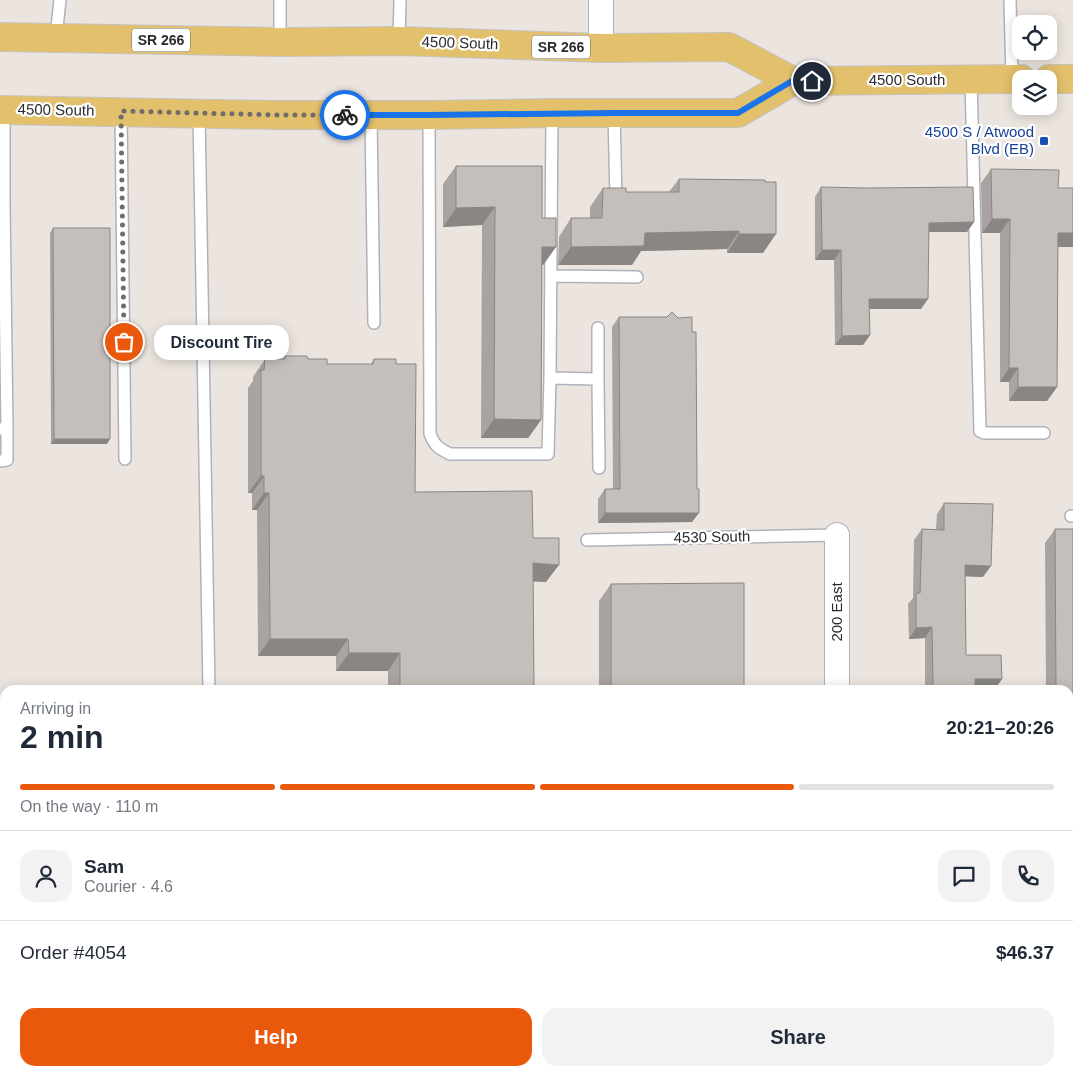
<!DOCTYPE html>
<html lang="en">
<head>
<meta charset="utf-8">
<style>
  :root { --surface:#fff; --page:#f2f2f3; --text:#1f2937; --muted:#747a83; --line:#e0e1e3; --accent:#ea580c }
  body { margin:0; font-family:Arial,sans-serif; background:var(--page); color:var(--text); height:100vh; display:flex; flex-direction:column; font-size:19px; white-space:nowrap }
  * { box-sizing:border-box; margin:0 }
  p { font-size:16px; color:var(--muted) }
  .icon { flex:none; width:28px; height:28px; fill:none; stroke:currentColor; stroke-width:2; stroke-linecap:round; stroke-linejoin:round }
  .map { position:relative; flex:1; overflow:hidden }
  .panel { position:absolute; left:0px; top:685px; width:1074px; height:391px; display:flex; flex-direction:column; background:var(--surface); border-radius:15px 15px 0 0; box-shadow:0 2px 12px #0003 }
  .panel>* { flex:none }
  .tools { position:absolute; left:1012px; top:15px; display:grid; gap:10px }
  .tools a { display:grid; place-items:center; width:45px; height:45px; border-radius:10px; background:var(--surface); box-shadow:0 2px 12px #0003; font-size:25px }
  .pin { position:absolute; display:grid; place-items:center; width:42px; height:42px; color:#fff; margin:-21px; border:2px solid #fff; border-radius:50%; box-shadow:0 1px 5px #0007 }
  .courier { position:absolute; display:grid; place-items:center; width:50px; height:50px; margin:-25px; border:4px solid #1a73e8; border-radius:50%; background:#fff; color:#222; box-shadow:0 1px 6px #0007 }
  .bubble { position:absolute; height:35px; border-radius:15px; background:var(--surface); box-shadow:0 2px 12px #0003; font-size:16px; font-weight:700; line-height:35px; text-align:center }
  .head em { font-style:normal; font-weight:700 }
  .head div { display:flex; flex-direction:column-reverse }
  .head { display:flex; align-items:center; justify-content:space-between; height:85px; padding:0 20px }
  h1 { font-size:32px; font-weight:700; line-height:38px }
  .bar { display:grid; grid-template-columns:repeat(4,1fr); gap:8px 5px; align-content:center; height:60px; padding:0 20px }
  .bar i { height:6px; border-radius:4px; background:var(--line) }
  .bar .active { background:var(--accent) }
  .bar p { grid-column:span 4 }
  .line { display:flex; align-items:center; gap:12px; padding:0 20px; border-top:1px solid var(--line) }
  .line div { flex:1 }
  .round { display:grid; place-items:center; flex:none; width:52px; height:52px; border-radius:15px; background:var(--page) }
  .action { display:flex; gap:10px; margin-top:auto; padding:10px 20px }
  .action a { flex:1; height:58px; border-radius:15px; background:var(--accent); color:#fff; font-size:20px; font-weight:700; line-height:58px; text-align:center }
  .action a+a { background:var(--page); color:var(--text) }
  .map>svg:first-child { display:block }
</style>
</head>
<body>
<div class="map">
<svg width="1073" height="1076" viewBox="0 0 1073 1076">
  <rect width="100%" height="100%" fill="#ece5df"/>
  <g fill="none" stroke-linecap="round" stroke-linejoin="round">
    <defs>
      <path id="service" d="M280,0V42
        M1010,0L1012,79
        M56,37L60,0
        M399,41L400,0
        M971,80L980,431L984,433H1044
        M121,111L125,459
        M199,113L209,690
        M614,113L616,199
        M371,115L374,323
        M429,115L430,434C435,446 438,448 450,454H548L550,378L552,113
        M551,276L637,277
        M550,378L598,379V328
        M598,379L599,468
        M0,429H7L4,203V110
        M0,461L7,460V429
        M1071,516H1073
        M587,540L837,535
        M0,822H5
        M588,1071V1076
        M115,1076V1071
        M310,1076L313,1071
        M992,1076V1071"/>
      <path id="minor" d="M601,0V48
        M837,535V690
        M837,1071V1076"/>
      <path id="primary" d="M0,37L280,42L399,41L601,48L729,47L793,81L1021,79
        M1049,79H1073
        M0,110L276,115H429L552,113H738L793,81"/>
    </defs>
    <!-- service casing -->
    <use href="#service" stroke="#afb2ba" stroke-width="14"/>
    <!-- minor casing -->
    <use href="#minor" stroke="#afb2ba" stroke-width="26"/>
    <!-- primary casing -->
    <use href="#primary" stroke="#c4c4c4" stroke-width="30"/>
    <!-- service -->
    <use href="#service" stroke="#fff" stroke-width="11"/>
    <!-- minor -->
    <use href="#minor" stroke="#fff" stroke-width="24"/>
    <!-- primary -->
    <use href="#primary" stroke="#e3c06c" stroke-width="28"/>
  </g>
  <!-- wall -->
  <path fill="#a9a4a1" d="M456,166L542,218L556,247L543,265H542L541,420L528,438H481L482,225L443,227V184Z
    M991,169L1058,188H1073V247H1058L1057,387L1047,401H1009V382H1000V233H982L981,183Z
    M679,179L765,180L763,253H727V249L641,251L632,265H558L559,237L571,218H590V207L603,188L626,192H669Z
    M821,187L974,222L967,232H929L921,309H869L870,335L863,345H835L834,260H815V197Z
    M53,228L107,444H51L50,233Z
    M619,317L692,522L598,523V499L605,489H613L612,327Z
    M285,356L308,359L327,364H371L374,359L396,364L415,492L533,538L546,582L533,581L534,690H388V671H336V656H258L257,510H252V493H248V388L253,381V377L265,359H283Z
    M944,503L983,577L965,576L966,655L1002,679L994,690H915L918,686H925V638L909,639L908,604L913,598L914,540L922,529H936L937,514Z
    M1055,529H1073V974H1069V690H1046L1045,543Z
    M611,584L744,690H599V601Z
    M602,1071H767L764,1076H602Z
    M914,1071H975V1076H913Z
    M1046,1071H1069L1073,1076H1042Z"/>
  <!-- shaded-wall -->
  <path fill="#898683" d="M495,207L482,225L443,227L456,208Z
    M992,219H1010L1000,233H982Z
    M974,222L967,232H922L929,223Z
    M739,231L727,249L641,251L632,265H558L571,247L645,233Z
    M1058,233H1073V247H1048Z
    M739,234H776L763,253H727Z
    M542,247H556L543,265H529Z
    M822,250H841L834,260H815Z
    M869,299H928L921,309H862Z
    M870,335L863,345H835L842,336Z
    M1009,368H1018L1009,382H1000Z
    M1018,387H1057L1047,401H1009Z
    M494,419L541,420L528,438H481Z
    M54,439H110L107,444H51Z
    M261,476H264L252,493H248Z
    M264,493H269L257,510H252Z
    M605,513H699L692,522L598,523Z
    M533,563L559,565L546,582L521,581Z
    M965,565L991,566L983,577L957,576Z
    M932,627L925,638L909,639L916,628Z
    M270,639H348L336,656H258Z
    M349,653H400L388,671H336Z
    M975,679H1002L994,690H968Z
    M1069,913H1073V917L1069,923Z
    M1073,963V974H1069V969Z
    M611,1071H767L764,1076H608Z"/>
  <!-- building -->
  <path fill="#c4bfbb" stroke="#898683" d="M456,166H542V218H556V247H542L541,420L494,419L495,207L456,208Z
    M991,169L1059,170L1058,188H1073V233H1058L1057,387H1018V368H1009L1010,219H992Z
    M679,179L765,180V182H776V234H739V231L645,233L644,246L571,247V218H602L603,188H626V192H679Z
    M821,187L865,188L973,187L974,222L929,223L928,299H869L870,335L842,336L841,250H822Z
    M53,228H110V439H54Z
    M672,312L678,318L692,317V332H696L697,489H699V513H605V489H620L619,317H667Z
    M285,356H307L308,359H327V364H373L374,359H396V364H416L415,492L532,491L533,538H559V565L533,563L534,690H400V653H349L348,639H270L269,493H264V476H261V370H264L265,359H285Z
    M944,503L993,504L991,566L965,565L966,655H1001L1002,679H975V690H918V686H933L932,627L916,628V593H920L922,529L944,530Z
    M1055,529H1073V913H1069V690H1056Z
    M744,583V690H611V584Z
    M0,948H5V1071H46V1076H0Z
    M1069,1066H1073V1076H1049V1071H1069Z
    M923,1071H975V1076H923Z"/>
  <g fill="none" stroke-linecap="round" stroke-linejoin="round">
    <!-- done -->
    <path stroke="#6f6c6a" stroke-width="5" stroke-dasharray="0 9" d="M124,342L121,111L276,115H345"/>
    <!-- route -->
    <path stroke="#1a73e8" stroke-width="6" d="M345,115H429L614,113H738L792,81H812"/>
  </g>
  <!-- markers -->
  <rect fill="#1a4fb4" stroke="#fff" stroke-width="2" x="1039" y="136" width="10" height="10" rx="2.5"/>
  <g text-anchor="middle" stroke-width="4.5" stroke-linejoin="round" paint-order="stroke">
    <!-- shield labels -->
    <g fill="#fff" stroke="#6b6b6b" stroke-width="1">
      <rect x="132" y="28.5" width="58" height="23" rx="4"/>
      <rect x="532" y="35.5" width="58" height="23" rx="4"/>
    </g>
    <g font-size="14" font-weight="bold" fill="#2b2b2b">
      <text x="161" y="45">SR 266</text>
      <text x="561" y="52">SR 266</text>
    </g>
    <!-- street labels -->
    <g font-size="15" fill="#2b2b2b" stroke="#fff">
      <text transform="translate(460 43) rotate(2)" y="5">4500 South</text>
      <text x="907" y="85">4500 South</text>
      <text transform="translate(56 110) rotate(1)" y="5">4500 South</text>
      <text transform="translate(712 537) rotate(-1)" y="5">4530 South</text>
      <text transform="translate(837 612) rotate(-90)" y="5">200 East</text>
    </g>
    <!-- transit labels -->
    <g font-size="15" fill="#164399" stroke="#fff" text-anchor="end">
      <text x="1034" y="137">4500 S / Atwood<tspan x="1034" dy="17">Blvd (EB)</tspan></text>
    </g>
  </g>
</svg>
<div class="tools">
<a><svg class="icon" aria-label="locate" viewBox="0 0 24 24"><circle cx="12" cy="12" r="6"/><path d="M12 2v4M12 18v4M2 12h4M18 12h4"/></svg></a>
<a><svg class="icon" aria-label="layers" viewBox="0 0 24 24"><path d="M12 4l9 5-9 5-9-5zM3 14l9 5 9-5"/></svg></a>
</div>
<div class="pin" style="left:124px;top:342px;background:#ea580c"><svg class="icon" aria-label="bag" viewBox="0 0 24 24"><path d="M5 8h14l-1 12H6zM9 8a3 3 0 0 1 6 0"/></svg></div>
<div class="pin" style="left:812px;top:81px;background:#1f2937"><svg class="icon" aria-label="home" viewBox="0 0 24 24"><path d="M3 11l9-7 9 7M6 9v11h12V9"/></svg></div>
<div class="courier" style="left:345px;top:115px"><svg class="icon" aria-label="bike" viewBox="0 0 24 24"><circle cx="6" cy="16" r="4"/><circle cx="18" cy="16" r="4"/><path d="M6 16l4-8h5l3 8M10 8l3 8H6M13 5h3"/></svg></div>
<div class="bubble" style="left:154px;top:325px;width:135px">Discount Tire</div>
<section class="panel">
<div class="head"><div><h1>2 min</h1><p>Arriving in</p></div><em>20:21–20:26</em></div>
<div class="bar"><i class="active"></i><i class="active"></i><i class="active"></i><i></i><p>On the way · 110 m</p></div>
<div class="line" style="height:90px"><a class="round"><svg class="icon" aria-label="person" viewBox="0 0 24 24"><circle cx="12" cy="8" r="4"/><path d="M4 21q1-7 8-7t8 7"/></svg></a><div><b>Sam</b><p>Courier · 4.6</p></div><a class="round"><svg class="icon" aria-label="chat" viewBox="0 0 24 24"><path d="M4 5h16v11H9l-5 4z"/></svg></a><a class="round"><svg class="icon" aria-label="phone" viewBox="0 0 24 24"><path d="M5 4h4l2 5-3 2q2 4 5 5l2-3 5 2v4C11 20 4 13 5 4z"/></svg></a></div>
<div class="line" style="height:65px"><div>Order #4054</div><b>$46.37</b></div>
<div class="action"><a>Help</a><a>Share</a></div>
</section>
</div>
</body>
</html>
